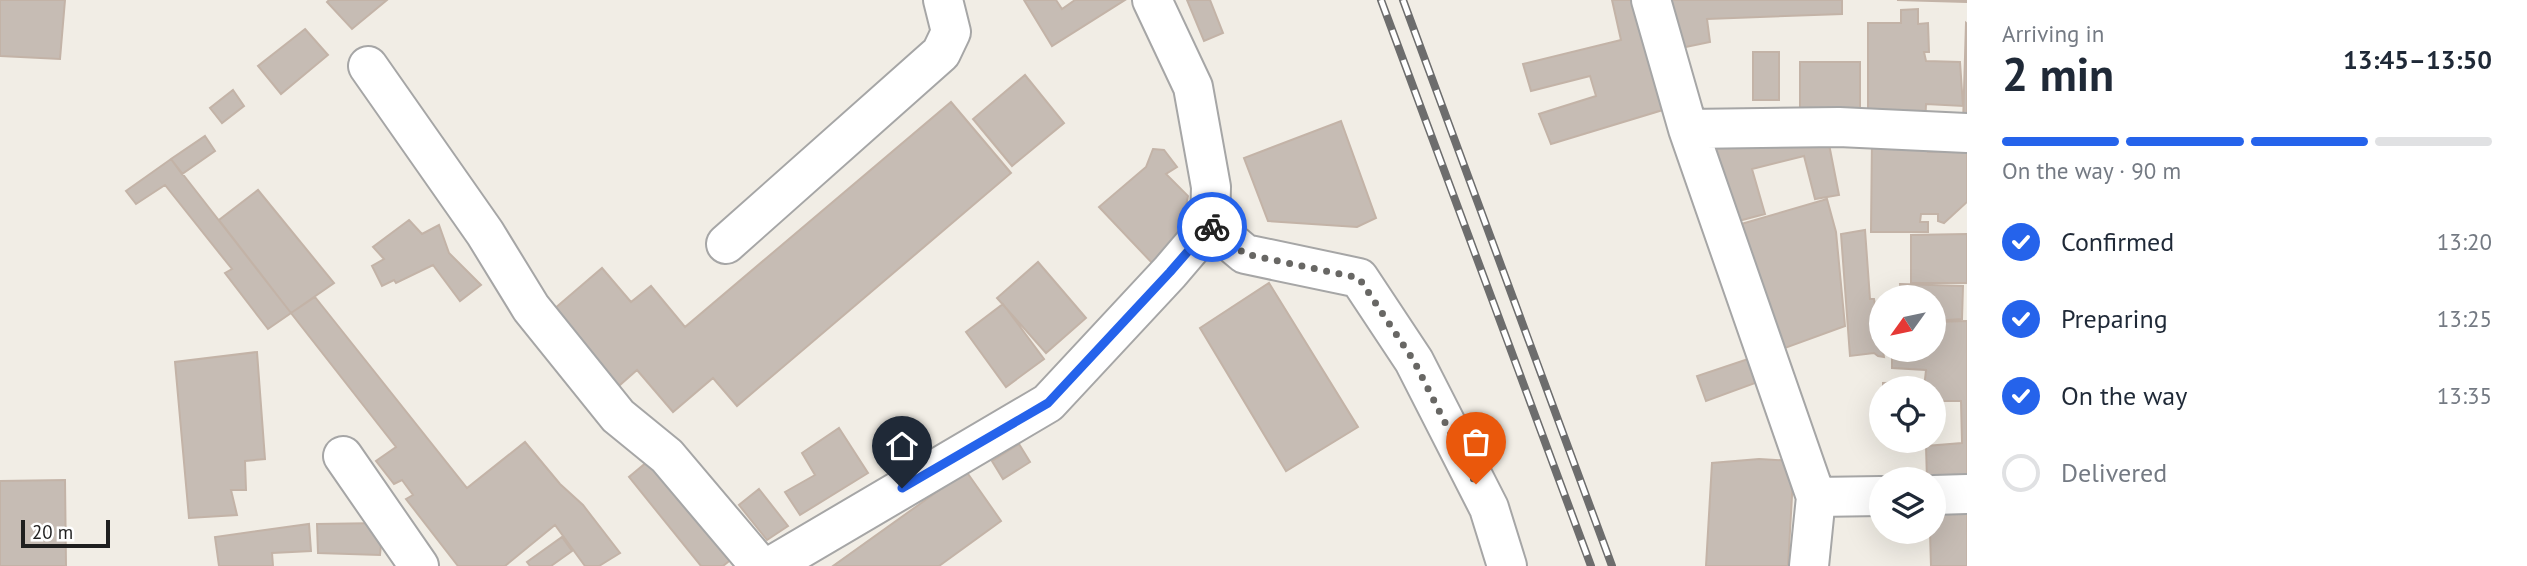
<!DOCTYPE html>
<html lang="en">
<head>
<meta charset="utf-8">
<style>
  :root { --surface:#fff; --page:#f2f2f3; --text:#1f2937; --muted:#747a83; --line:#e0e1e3; --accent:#2563eb }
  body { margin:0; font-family:"PT Sans",sans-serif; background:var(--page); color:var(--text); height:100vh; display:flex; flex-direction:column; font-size:26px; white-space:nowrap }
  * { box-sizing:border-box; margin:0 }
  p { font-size:23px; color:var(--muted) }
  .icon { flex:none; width:38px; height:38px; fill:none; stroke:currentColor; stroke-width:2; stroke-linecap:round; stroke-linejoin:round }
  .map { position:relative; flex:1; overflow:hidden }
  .panel { display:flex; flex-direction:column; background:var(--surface); width:560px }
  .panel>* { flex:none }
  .needle { width:46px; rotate:237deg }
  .controls { position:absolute; left:1869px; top:285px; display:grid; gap:14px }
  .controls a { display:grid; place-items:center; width:77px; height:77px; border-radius:50%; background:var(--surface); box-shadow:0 7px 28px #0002; font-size:35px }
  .scale { position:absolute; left:21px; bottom:18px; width:89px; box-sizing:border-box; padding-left:7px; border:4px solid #1f1f1f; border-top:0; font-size:19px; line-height:24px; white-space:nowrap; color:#1f1f1f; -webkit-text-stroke:5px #fff; paint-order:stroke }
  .pin { position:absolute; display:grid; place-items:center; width:60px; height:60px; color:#fff; margin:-72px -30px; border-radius:50% 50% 50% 0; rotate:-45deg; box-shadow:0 0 7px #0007 }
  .pin .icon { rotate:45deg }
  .courier { position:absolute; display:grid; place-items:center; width:70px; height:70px; margin:-35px; border:5px solid #2563eb; border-radius:50%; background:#fff; color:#222; box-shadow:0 2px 9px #0007 }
  .headline em { font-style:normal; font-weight:700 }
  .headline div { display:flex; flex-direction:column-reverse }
  .headline { display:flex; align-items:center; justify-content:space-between; height:119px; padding:0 35px }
  h1 { font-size:46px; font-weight:700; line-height:52px }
  .bar { display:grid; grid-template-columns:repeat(4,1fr); gap:10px 7px; align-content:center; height:84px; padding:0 35px }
  .bar i { height:9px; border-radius:5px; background:var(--line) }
  .bar .current { background:var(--accent) }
  .bar p { grid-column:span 4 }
  ol { padding:0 35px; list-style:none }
  li { display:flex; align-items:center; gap:21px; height:77px }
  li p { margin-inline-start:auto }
  li .icon { padding:7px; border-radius:50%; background:var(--accent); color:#fff; stroke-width:4 }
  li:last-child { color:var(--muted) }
  li i { width:38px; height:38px; border:4px solid var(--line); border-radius:50% }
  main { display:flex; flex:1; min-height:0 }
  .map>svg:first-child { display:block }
</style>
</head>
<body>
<main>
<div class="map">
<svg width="1967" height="566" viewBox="0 0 1967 566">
  <rect width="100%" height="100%" fill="#f1ede5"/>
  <!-- building -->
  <path fill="#c6bcb4" stroke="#c3b3a7" stroke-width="2" d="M0,0H65L60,59L0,56Z
    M329,0H387L352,29L327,2Z
    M1024,0H1056L1062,9L1075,0H1125L1052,46Z
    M1187,0H1210L1223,33L1204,41Z
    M1612,0H1641L1676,106L1551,144L1539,114L1596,96L1590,76L1531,91L1523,64L1621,40Z
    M1661,0H1842V14L1707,19L1710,42L1671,50Z
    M1897,0H1967V2Z
    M1918,9V24L1928,23L1929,52H1924L1926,61L1960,62L1963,106L1926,104L1925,125L1868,121V23H1901V10Z
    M1966,23L1967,24V124H1963Z
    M305,29L328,55L281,94L258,66Z
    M1753,52H1779V100H1753Z
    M1800,62H1860V119H1800Z
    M1025,75L1064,123L1012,166L973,119Z
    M233,90L244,106L222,123L210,108Z
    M951,102L1011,173L737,406L713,378L673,412L637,370L612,392L547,315L602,268L631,302L651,286L685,327Z
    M1341,121L1376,218L1357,227L1268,221L1244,158Z
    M1827,134L1839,195L1815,199L1804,156L1752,169L1765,214L1731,223L1707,135Z
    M205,136L215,151L182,174L171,159Z
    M1872,138H1925L1928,152L1967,151V202L1944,223L1938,221V214H1921L1920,222H1928V232H1871Z
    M1153,149L1164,150L1177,167L1166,174L1188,196L1177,247L1153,264L1099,207L1146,167Z
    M171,159L291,313L268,329L225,273L232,269L165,185L136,204L126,191Z
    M258,190L334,283L291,313L219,220Z
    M1827,199L1836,232L1845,326L1771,353L1731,227Z
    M409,220L422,234L439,225L449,253L481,285L460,301L433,265L396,283L394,280L382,286L372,266L384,259L373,247Z
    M1865,230L1870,299H1874L1884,357L1878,356L1874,353L1850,356L1841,234Z
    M1967,234V283H1911V235Z
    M1038,262L1086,318L1046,353L997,298Z
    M1269,283L1358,427L1286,471L1200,328Z
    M1900,284L1963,286L1962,319L1934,321V298L1901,297Z
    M315,297L467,488L525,442L560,484L583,505L620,553L599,566H585L555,525L505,566H458L406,499L413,495L402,480L394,484L376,461L396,447L291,313Z
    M1003,304L1044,359L1006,387L966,332Z
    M1967,321V482L1927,480L1926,446L1962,443L1961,401H1934V388H1924L1926,370L1892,368V350H1934V322Z
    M257,352L265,459L245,461L246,490H231L237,515L189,518L175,362Z
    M1751,358L1758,382L1706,401L1697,376Z
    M1922,382V388H1883V383Z
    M839,428L868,473L800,515L785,492L815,475L802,453Z
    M1019,444L1030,462L1003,479L992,461Z
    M653,457L734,557L723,566H701L629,477Z
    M1759,459L1794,461L1788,566H1706L1712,463Z
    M966,471L1001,521L939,566H833Z
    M65,480L66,566H0V481Z
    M759,489L788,526L767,540L739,505Z
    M1934,506L1967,508V566H1931L1930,532H1934Z
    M383,523L380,555L318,553L317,524Z
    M309,524L311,551L272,553L273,566H219L215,537Z
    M562,537L572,551L551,566H530L527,562Z"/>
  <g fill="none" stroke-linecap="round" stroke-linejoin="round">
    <defs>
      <path id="minor" d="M1651,0L1688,129L1816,497L1881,496
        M368,66L485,233L531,308L618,416L667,456L760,566
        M1688,129L1839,127L1967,133
        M1210,225L1245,254L1359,278L1414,361L1489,508L1507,566
        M726,244L941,53L951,32L943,0
        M343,456L419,566
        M1934,495L1967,494
        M771,566L1048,403L1170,272L1210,225L1211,187L1193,87L1152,0
        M1809,566L1816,497"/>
    </defs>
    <!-- minor casing -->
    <use href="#minor" stroke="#a6a6a6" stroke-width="42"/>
    <!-- minor -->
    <use href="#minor" stroke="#fff" stroke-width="38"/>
    <defs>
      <path id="rail" d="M1381,0L1591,566
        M1403,0L1612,566"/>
    </defs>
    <!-- rail casing -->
    <use href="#rail" stroke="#6d6d6d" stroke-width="8"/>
    <!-- rail -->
    <use href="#rail" stroke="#fff" stroke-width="5" stroke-dasharray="16" stroke-linecap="butt"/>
  </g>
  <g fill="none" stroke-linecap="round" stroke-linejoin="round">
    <!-- done -->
    <path stroke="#686764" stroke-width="7" stroke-dasharray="0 12.6" d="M1212,227L1245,254L1359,278L1414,361L1476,484"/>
    <!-- route -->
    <path stroke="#2563eb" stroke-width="9" d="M902,488L1048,403L1170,272L1210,226L1212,227"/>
  </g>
</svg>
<div class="controls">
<a><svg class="needle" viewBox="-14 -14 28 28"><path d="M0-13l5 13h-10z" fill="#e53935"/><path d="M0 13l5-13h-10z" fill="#747a83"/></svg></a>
<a><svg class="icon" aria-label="locate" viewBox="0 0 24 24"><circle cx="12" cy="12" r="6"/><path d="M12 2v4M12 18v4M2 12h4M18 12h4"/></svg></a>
<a><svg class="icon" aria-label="layers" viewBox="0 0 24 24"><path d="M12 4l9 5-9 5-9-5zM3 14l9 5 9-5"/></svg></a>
</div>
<div class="scale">20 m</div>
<div class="pin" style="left:1476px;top:484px;background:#ea580c"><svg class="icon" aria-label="bag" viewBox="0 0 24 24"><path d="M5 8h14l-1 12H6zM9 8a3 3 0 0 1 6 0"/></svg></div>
<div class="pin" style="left:902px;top:488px;background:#1f2937"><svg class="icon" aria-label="home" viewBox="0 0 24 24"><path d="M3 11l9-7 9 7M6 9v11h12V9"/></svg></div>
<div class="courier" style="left:1212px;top:227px"><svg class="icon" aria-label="bike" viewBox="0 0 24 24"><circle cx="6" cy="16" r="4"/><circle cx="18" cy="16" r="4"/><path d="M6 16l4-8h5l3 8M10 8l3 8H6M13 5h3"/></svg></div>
</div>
<section class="panel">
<div class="headline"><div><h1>2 min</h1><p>Arriving in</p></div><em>13:45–13:50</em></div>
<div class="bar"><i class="current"></i><i class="current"></i><i class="current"></i><i></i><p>On the way · 90 m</p></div>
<ol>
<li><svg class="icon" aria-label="check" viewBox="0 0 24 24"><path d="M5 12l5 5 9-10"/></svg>Confirmed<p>13:20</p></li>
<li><svg class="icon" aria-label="check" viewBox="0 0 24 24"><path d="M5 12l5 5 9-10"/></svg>Preparing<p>13:25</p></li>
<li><svg class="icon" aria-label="check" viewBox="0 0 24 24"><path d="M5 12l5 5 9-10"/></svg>On the way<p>13:35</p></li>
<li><i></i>Delivered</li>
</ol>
</section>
</main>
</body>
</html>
